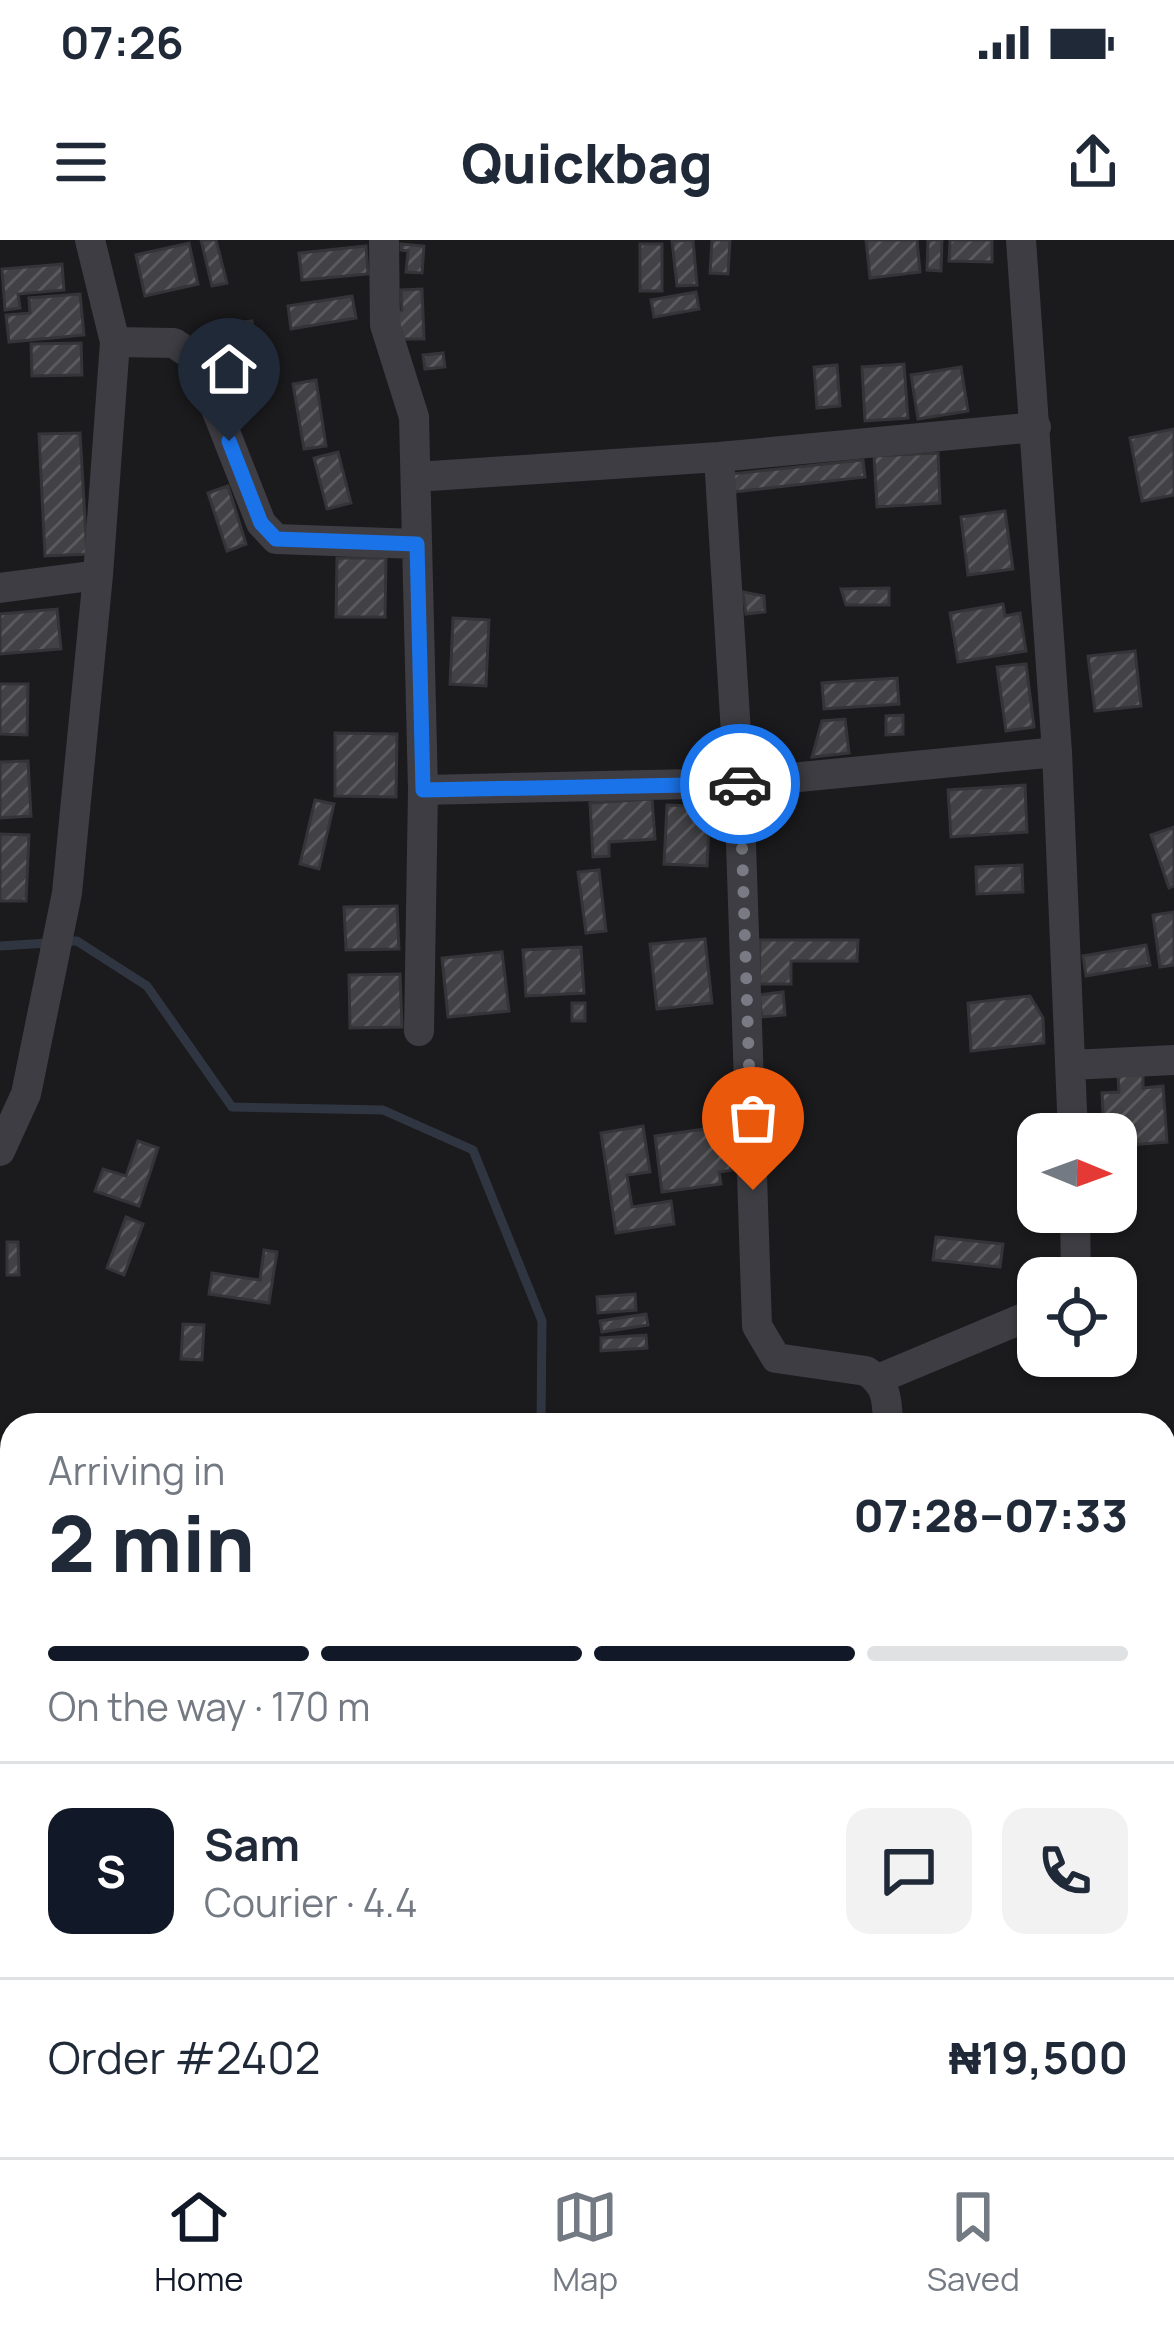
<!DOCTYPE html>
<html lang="en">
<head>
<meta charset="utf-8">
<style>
  :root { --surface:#fff; --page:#f2f2f3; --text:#1f2937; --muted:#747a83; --line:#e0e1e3; --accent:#111827 }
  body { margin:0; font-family:Manrope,sans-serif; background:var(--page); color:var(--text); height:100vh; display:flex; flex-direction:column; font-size:45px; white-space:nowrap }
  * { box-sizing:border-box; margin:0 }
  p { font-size:39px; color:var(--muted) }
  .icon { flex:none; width:66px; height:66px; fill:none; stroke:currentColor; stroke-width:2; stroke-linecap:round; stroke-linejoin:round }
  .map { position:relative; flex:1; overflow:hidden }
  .panel { position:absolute; left:0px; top:1173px; width:1176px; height:744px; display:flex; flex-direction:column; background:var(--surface); border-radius:36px 36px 0 0; box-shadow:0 3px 9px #0004 }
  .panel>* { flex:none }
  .needle { width:78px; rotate:91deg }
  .tools { position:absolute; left:1017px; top:873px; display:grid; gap:24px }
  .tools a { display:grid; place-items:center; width:120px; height:120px; border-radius:24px; background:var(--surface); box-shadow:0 3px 9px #0004; font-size:60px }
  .pin { position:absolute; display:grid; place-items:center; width:102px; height:102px; color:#fff; margin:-123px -51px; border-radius:50% 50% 50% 0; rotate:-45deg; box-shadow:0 0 12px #0007 }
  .pin .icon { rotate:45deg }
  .courier { position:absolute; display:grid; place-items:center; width:120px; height:120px; margin:-60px; border:9px solid #1a73e8; border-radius:50%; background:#fff; color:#222; box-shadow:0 3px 15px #0007 }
  .summary em { font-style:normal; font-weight:800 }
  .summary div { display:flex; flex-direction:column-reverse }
  .summary { display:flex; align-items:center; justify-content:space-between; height:204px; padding:0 48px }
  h1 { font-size:78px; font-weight:800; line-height:90px }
  .bar { display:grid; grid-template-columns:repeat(4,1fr); gap:18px 12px; align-content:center; height:144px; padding:0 48px }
  .bar i { height:15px; border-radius:9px; background:var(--line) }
  .bar .on { background:var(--accent) }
  .bar p { grid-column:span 4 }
  .line { display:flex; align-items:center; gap:30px; padding:0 48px; border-top:3px solid var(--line) }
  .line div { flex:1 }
  .round { display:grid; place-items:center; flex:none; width:126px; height:126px; border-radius:24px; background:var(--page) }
  .status { display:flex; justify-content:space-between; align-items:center; height:84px; padding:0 60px; background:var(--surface); direction:ltr }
  .status svg { height:33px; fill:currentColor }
  header { display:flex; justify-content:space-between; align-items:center; height:156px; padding:0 48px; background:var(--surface); font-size:54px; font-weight:800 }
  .dock { display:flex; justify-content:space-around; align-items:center; height:168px; border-top:3px solid var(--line); background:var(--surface); font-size:33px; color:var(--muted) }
  .dock a { display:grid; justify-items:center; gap:6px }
  .dock .on { color:var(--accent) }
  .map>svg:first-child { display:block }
</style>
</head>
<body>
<div class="status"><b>07:26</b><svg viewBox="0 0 49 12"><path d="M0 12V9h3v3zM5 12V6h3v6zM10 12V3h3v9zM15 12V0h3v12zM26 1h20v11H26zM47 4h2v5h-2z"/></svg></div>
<header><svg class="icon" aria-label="menu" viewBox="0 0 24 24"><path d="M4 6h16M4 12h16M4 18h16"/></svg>Quickbag<svg class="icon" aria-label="share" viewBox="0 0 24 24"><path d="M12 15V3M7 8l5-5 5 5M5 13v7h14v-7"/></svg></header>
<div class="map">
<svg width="1174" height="1917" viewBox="0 0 1174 1917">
  <defs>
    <pattern id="building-hatch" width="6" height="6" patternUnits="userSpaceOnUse" patternTransform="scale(3)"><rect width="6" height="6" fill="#424246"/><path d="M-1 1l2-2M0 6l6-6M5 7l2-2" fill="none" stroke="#5b5b5f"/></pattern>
  </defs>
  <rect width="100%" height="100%" fill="#1b1a1c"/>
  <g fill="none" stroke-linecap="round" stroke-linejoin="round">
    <!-- stream -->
    <path stroke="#303641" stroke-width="9" d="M65,701H77L147,746L232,867L383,870L473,910L542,1081L541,1185
      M0,706L48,703
      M1164,1737H1174"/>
  </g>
  <!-- building -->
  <path fill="url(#building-hatch)" stroke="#353438" stroke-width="3" d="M201,0H216L227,43L212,46Z
    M693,0L697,45L677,46L672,1Z
    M712,0H730L728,34L710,33Z
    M866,0H917L920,32L870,38Z
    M928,0H942L941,31L927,30Z
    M950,0H992V22L949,21Z
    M189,3L198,44L145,56L136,15Z
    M401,4L424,6L422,33L406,32L408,11L401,10Z
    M640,4H662V51H640Z
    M366,6L368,34L302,40L299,13Z
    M62,24L64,50L18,54L20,68L5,70L2,29Z
    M422,49L424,99H403L396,73L402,70L401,50Z
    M696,52L699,69L654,77L651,60Z
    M80,54L84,95L9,102L6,75L30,73L29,58Z
    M352,56L356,78L291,89L288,66Z
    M252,81L258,129L215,134L210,86Z
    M81,103L82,135L32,136L31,104Z
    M443,113L445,127L425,129L423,115Z
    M904,124L908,178L865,181L862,127Z
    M837,125L840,166L817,168L814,127Z
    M961,127L968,171L918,179L911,135Z
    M316,140L326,206L304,209L293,144Z
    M1174,189V255L1142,261L1130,198Z
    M80,193L87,314L45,316L39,194Z
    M338,212L351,263L327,269L314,218Z
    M938,213L940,263L877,267L874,216Z
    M863,220L865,237L733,252L731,234Z
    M228,246L246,304L227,311L208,253Z
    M1005,271L1013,329L968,335L961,277Z
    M337,318H386L385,377H336Z
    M889,348V365H846L841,349Z
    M743,352L764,356L765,372L746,374Z
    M1003,364L1005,376L1020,373L1026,411L958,422L950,373Z
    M57,369L61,409L0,414V374Z
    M453,378L489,380L486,446L450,444Z
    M1135,411L1141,466L1095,471L1088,416Z
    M1026,424L1034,487L1006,491L997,427Z
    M897,438L899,464L824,469L822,443Z
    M0,444H28L27,495L0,494Z
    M903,475V494L886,495V476Z
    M845,479L849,513L812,517L822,481Z
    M335,493L397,494L396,557L335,556Z
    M28,521L31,576L0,578V522Z
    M1025,545L1027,592L951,597L948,550Z
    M652,559L655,599L609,602V616L593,617L590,563Z
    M315,560L334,564L319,629L300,624Z
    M667,565L710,567L707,626L664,624Z
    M1174,587V646L1169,648L1151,595Z
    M0,594L29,595L26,661H0Z
    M1022,625L1023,652L977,654L976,627Z
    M599,630L606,691L586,693L578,632Z
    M397,666L399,709L346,710L344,667Z
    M1174,672V725L1160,727L1153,675Z
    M705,699L712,763L657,769L650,704Z
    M760,700H858L857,721H791V744H759Z
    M1146,705L1150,725L1086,736L1083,716Z
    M581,707L584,753L526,756L523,710Z
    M502,712L509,771L448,777L442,718Z
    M400,734L402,787L350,788L349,735Z
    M783,752L785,775L762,777L759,755Z
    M1030,756L1043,778L1044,803L971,811L968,763Z
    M572,763H585V781H572Z
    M1143,834V848L1163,846L1167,902L1116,906V894H1104L1102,853L1119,852L1118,836Z
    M643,886L650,932L627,935L632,967L671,961L674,984L616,993L601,893Z
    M712,888L713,898L726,896L731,930L719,932L721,944L662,952L655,896Z
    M138,901L158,908L139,966L95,951L103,929L126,936Z
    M126,977L143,984L124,1035L107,1028Z
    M936,997L1003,1004L1000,1027L933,1020Z
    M7,1002H18L19,1035H7Z
    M264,1010L277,1012L269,1063L209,1054L212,1033L260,1040Z
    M635,1054L636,1070L598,1073L597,1057Z
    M646,1074L648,1085L602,1092L600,1081Z
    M183,1084L204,1085L202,1120L181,1119Z
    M646,1095L647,1108L601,1111V1098Z
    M0,1320L12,1323V1390L0,1387Z
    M0,1515H12V1549L0,1548Z
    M0,1568H12V1605H0Z
    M0,1666H12V1693H0Z
    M12,1770V1810L1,1812L0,1771Z
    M190,1905L193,1917H159L157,1910Z
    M391,1905H416L417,1917H392Z
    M436,1905H462L463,1917H437Z
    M471,1905H500L501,1917H472Z
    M525,1905H547L549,1917H527Z
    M952,1905H1001V1915L952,1916Z
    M1033,1905H1096V1913L1034,1916Z
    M1101,1905H1159L1160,1917H1102Z"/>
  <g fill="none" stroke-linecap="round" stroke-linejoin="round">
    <!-- minor -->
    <path stroke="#3d3d43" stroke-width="30" d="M384,0L385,85L414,177L423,550L419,791
      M1021,0L1057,512L1073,894
      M115,102L174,103L196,118L261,283L276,299L417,304
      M719,217L739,543L757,1086L776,1118L866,1131C888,1145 887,1161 888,1185
      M416,237L719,217L1036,187
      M0,348L98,335
      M423,550L739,543L1057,512
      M1071,825L1174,820
      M0,911L26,854L67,653L98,335L115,102L90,0
      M1075,972L1076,1038
      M878,1139L1038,1072
      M1164,1484H1174
      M758,1905V1917"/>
  </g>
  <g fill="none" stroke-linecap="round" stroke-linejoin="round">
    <!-- done -->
    <path stroke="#7a7a84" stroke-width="12" stroke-dasharray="0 21.6" d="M740,544L753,950"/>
    <!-- route -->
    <path stroke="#1a73e8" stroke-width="15" d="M229,201L261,283L276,299L417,304L423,550L740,544"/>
  </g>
</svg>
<div class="tools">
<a><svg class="needle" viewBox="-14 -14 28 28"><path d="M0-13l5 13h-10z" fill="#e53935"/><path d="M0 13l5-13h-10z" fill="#747a83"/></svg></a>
<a><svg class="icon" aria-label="locate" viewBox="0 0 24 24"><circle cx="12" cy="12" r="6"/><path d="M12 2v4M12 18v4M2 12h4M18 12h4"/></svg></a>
</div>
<div class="pin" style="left:753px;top:950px;background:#ea580c"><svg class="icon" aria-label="bag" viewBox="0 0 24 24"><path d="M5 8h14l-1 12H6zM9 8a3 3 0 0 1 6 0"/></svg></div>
<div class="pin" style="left:229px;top:201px;background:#1f2937"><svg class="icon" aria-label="home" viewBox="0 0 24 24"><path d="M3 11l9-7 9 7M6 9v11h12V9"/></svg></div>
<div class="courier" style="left:740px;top:544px"><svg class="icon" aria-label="car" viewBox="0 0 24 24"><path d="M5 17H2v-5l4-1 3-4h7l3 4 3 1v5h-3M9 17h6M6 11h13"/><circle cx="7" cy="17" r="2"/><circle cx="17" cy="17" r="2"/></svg></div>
<section class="panel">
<div class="summary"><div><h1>2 min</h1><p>Arriving in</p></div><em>07:28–07:33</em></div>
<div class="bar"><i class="on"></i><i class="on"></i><i class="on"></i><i></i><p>On the way · 170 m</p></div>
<div class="line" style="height:216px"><b class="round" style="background:var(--accent);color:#fff">S</b><div><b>Sam</b><p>Courier · 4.4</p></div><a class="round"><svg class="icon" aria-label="chat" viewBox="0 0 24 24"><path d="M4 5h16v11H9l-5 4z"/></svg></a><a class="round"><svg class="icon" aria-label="phone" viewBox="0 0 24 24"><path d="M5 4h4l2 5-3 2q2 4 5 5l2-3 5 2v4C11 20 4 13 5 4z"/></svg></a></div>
<div class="line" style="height:156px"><div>Order #2402</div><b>₦19,500</b></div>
</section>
</div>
<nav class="dock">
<a class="on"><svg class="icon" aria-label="home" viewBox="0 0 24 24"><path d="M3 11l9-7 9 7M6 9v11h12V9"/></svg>Home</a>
<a><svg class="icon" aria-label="map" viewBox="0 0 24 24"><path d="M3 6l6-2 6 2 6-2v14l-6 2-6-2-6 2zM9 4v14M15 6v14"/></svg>Map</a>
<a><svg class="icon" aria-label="saved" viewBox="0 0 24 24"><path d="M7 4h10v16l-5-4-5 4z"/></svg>Saved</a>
</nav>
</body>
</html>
